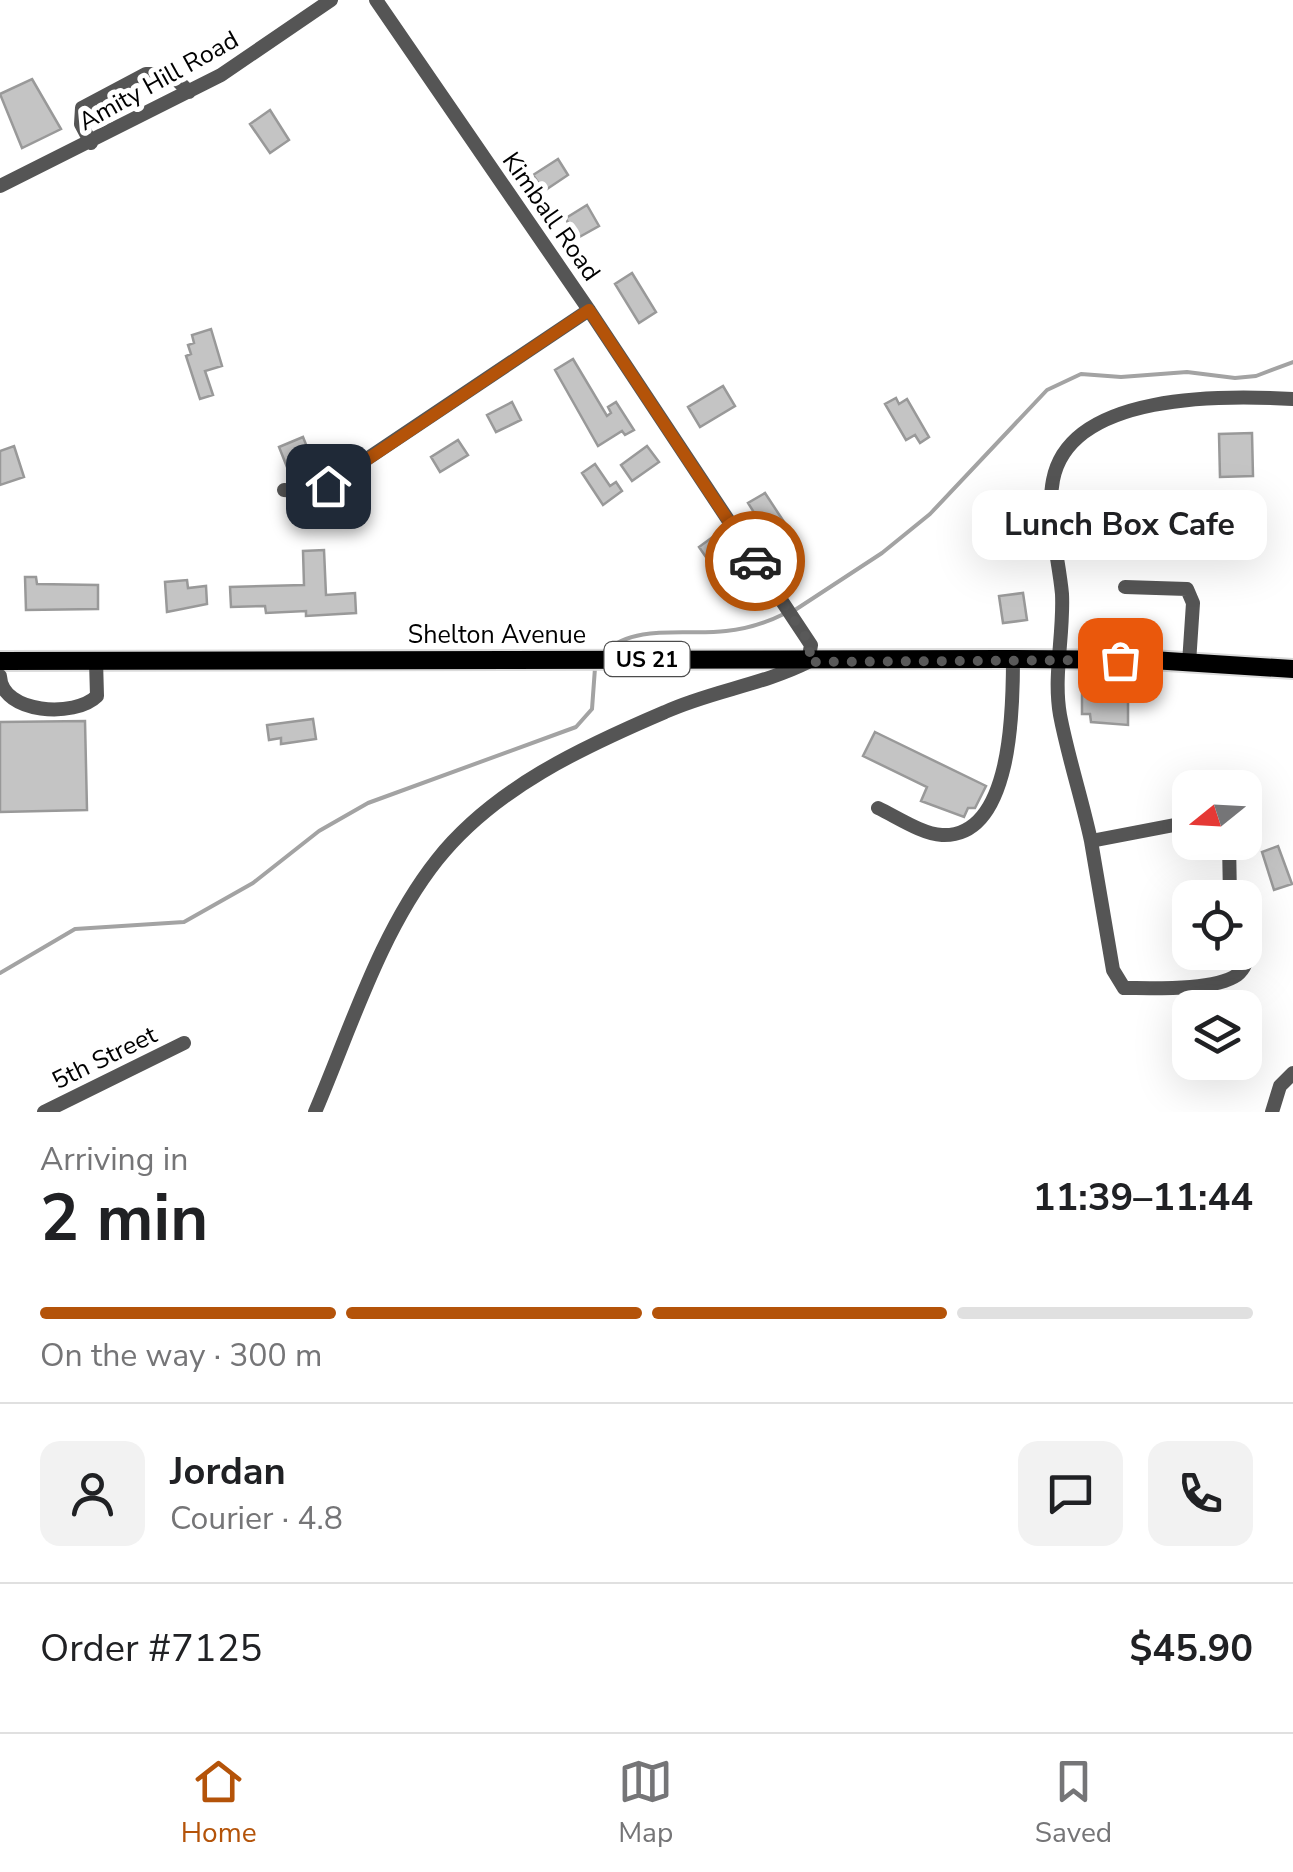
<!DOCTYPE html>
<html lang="en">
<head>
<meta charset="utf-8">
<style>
  :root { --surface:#fff; --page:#f2f2f2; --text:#202124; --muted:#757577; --line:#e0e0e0; --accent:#b45309 }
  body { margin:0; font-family:"Nunito Sans",sans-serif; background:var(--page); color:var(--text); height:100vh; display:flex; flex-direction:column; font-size:38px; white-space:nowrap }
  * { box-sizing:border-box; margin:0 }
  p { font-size:32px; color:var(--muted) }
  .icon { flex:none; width:55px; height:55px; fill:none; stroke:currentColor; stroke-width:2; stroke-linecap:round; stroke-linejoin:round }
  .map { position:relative; height:1112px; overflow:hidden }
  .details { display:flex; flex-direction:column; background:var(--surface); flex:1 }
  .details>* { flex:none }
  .needle { width:65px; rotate:252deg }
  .controls { position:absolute; left:1172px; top:770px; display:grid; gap:20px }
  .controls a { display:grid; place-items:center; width:90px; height:90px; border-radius:20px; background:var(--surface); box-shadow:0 10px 40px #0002; font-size:50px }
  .pin { position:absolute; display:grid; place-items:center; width:85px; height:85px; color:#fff; margin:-42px; border-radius:20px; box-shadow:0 5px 15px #0006 }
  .courier { position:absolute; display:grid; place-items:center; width:100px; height:100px; margin:-50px; border:8px solid #b45309; border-radius:50%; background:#fff; color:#222; box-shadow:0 2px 12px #0007 }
  .bubble { position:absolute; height:70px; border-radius:20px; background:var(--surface); box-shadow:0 10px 40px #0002; font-size:32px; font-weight:700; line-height:70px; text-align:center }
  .overview em { font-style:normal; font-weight:700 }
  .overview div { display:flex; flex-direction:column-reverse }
  .overview { display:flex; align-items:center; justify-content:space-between; height:170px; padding:0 40px }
  h1 { font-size:65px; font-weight:700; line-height:75px }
  .bar { display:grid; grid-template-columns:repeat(4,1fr); gap:15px 10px; align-content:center; height:120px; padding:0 40px }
  .bar i { height:12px; border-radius:8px; background:var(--line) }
  .bar .current { background:var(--accent) }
  .bar p { grid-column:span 4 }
  .line { display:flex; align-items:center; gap:25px; padding:0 40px; border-top:2px solid var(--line) }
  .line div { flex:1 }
  .round { display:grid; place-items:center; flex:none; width:105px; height:105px; border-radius:20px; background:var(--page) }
  .tabs { display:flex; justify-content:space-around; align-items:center; height:140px; border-top:2px solid var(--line); background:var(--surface); font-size:28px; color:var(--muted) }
  .tabs a { display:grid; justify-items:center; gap:5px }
  .tabs .current { color:var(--accent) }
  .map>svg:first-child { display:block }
</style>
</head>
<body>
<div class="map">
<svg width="1293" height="1112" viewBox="0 0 1293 1112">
  <rect width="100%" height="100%" fill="#fff"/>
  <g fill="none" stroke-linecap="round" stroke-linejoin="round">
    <!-- stream -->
    <path stroke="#a3a3a3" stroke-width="4" d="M795,610L882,553L930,514L1047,390L1081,374L1121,377L1187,372L1235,378L1256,376L1293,362
      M605,652C634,623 688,636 726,631C748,629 766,623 786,613
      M0,973L75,929L184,922L253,883L319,831L368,803L576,727L592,709L595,668"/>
  </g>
  <!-- building -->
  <path fill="#c4c4c4" stroke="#999" stroke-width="2.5" d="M32,79L61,129L22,148L0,94Z
    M270,110L289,140L270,153L250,124Z
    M558,159L568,175L544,191L533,175Z
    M587,205L599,226L574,240L566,218Z
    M632,273L656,312L639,323L615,284Z
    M211,329L222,366L205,371L213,395L200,399L186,356L191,354L188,345L194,343L192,335Z
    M573,359L607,416L611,413L608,407L616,402L634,430L625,435L622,431L598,446L555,370Z
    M723,386L735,406L700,427L688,407Z
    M896,398L899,404L907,399L929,437L920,443L915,435L906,440L885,404Z
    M512,402L521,420L496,432L487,415Z
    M1252,433L1253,476L1220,477L1219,434Z
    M303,437L313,462L289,472L279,447Z
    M458,440L468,455L440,472L431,457Z
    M14,446L24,477L0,485V451Z
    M647,446L659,462L632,481L621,465Z
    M595,464L610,486L616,482L622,491L603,505L582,473Z
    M765,493L784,522L767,533L748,503Z
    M718,533L734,561L717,573L699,547Z
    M324,550L326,595L355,593L356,613L306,616V611L266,613L265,606L231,607L230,587L304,585L303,551Z
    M25,577H36L37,584L98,585V609L26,610Z
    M187,580L188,588L206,586L207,604L167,612L165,582Z
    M1023,593L1027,620L1003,623L999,596Z
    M1082,692H1128V725L1091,722L1090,714H1082Z
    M313,719L316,739L281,744V738L269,740L267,725Z
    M85,721L87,810L0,812V722Z
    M875,732L986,786L975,808H968L964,817L921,801L927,787L863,756Z
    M1278,846L1292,884L1274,890L1262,852Z"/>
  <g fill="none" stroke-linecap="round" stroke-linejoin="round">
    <defs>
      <path id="major" d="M0,661L1005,659L1152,660L1293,669"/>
    </defs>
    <!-- major casing -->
    <use href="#major" stroke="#dbdbdb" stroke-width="22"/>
    <!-- minor -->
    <path stroke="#555" stroke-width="14" d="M91,143L81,124L82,108L146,74H171L189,92
      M0,186L221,75L331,0
      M284,490L307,492L328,485L589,310
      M1125,587L1187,589L1193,603L1189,663
      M0,676C2,714 75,718 97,696L96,660
      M878,808C897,817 922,834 942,835C1013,838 1013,706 1013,659
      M1190,822L1091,841L1113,970L1124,988C1152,988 1214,991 1237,975C1246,968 1248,957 1251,946L1245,937
      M1091,841C1082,799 1068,757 1060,715C1053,675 1064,635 1062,594C1059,559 1046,515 1053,480C1070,392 1224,395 1293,399
      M1229,842L1230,898
      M44,1112L184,1043
      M315,1112C351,1028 380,932 437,860C494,788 583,747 665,712C711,691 762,685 808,662L811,645L589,310L376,0
      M1272,1112L1280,1086L1293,1073"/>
    <!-- major -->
    <use href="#major" stroke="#000" stroke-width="18"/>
  </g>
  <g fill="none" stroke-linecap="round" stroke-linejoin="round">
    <!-- done -->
    <path stroke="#595959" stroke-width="10" stroke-dasharray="0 18" d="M755,561L811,645L808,662L1120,660"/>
    <!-- route -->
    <path stroke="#b45309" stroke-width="12" d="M328,486L589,310L755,561"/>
  </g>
  <g text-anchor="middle" stroke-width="10" stroke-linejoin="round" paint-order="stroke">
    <!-- shield labels -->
    <rect fill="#fff" stroke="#4c4c4c" stroke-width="2.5" x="604.5" y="642" width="85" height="34" rx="8"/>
    <g font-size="22" font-weight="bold" fill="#000">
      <text x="647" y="667">US 21</text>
    </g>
    <!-- street labels -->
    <g font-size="25" fill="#000" stroke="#fff">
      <text transform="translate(158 80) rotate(-29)" y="9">Amity Hill Road</text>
      <text transform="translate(552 216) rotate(55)" y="9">Kimball Road</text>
      <text x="497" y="643">Shelton Avenue</text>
      <text transform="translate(104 1057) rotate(-26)" y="9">5th Street</text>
    </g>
  </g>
</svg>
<div class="controls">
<a><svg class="needle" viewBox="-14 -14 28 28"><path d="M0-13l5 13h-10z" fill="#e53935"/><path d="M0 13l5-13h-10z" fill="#757577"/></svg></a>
<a><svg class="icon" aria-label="locate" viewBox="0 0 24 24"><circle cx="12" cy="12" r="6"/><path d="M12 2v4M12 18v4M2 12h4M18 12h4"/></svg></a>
<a><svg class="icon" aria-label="layers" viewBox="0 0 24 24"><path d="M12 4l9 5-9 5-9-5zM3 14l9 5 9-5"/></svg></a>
</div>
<div class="pin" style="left:1120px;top:660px;background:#ea580c"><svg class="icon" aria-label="bag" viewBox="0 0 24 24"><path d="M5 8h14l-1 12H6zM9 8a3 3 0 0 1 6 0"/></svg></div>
<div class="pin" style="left:328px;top:486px;background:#1f2937"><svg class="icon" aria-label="home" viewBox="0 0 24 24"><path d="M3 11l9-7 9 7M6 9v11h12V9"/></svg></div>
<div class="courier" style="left:755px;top:561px"><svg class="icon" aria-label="car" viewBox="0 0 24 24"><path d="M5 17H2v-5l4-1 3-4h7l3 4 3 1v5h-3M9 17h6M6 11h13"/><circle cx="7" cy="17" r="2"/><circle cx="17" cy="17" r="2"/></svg></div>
<div class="bubble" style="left:972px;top:490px;width:295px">Lunch Box Cafe</div>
</div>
<section class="details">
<div class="overview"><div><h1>2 min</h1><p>Arriving in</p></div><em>11:39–11:44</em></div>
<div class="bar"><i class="current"></i><i class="current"></i><i class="current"></i><i></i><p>On the way · 300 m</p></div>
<div class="line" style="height:180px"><a class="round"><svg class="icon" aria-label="person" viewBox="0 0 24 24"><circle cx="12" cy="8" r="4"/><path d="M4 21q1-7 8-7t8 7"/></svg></a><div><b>Jordan</b><p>Courier · 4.8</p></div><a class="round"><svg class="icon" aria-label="chat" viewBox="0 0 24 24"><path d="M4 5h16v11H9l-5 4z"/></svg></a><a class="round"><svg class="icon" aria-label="phone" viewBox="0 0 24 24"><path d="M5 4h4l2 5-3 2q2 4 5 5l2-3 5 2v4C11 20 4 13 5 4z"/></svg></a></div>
<div class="line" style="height:130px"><div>Order #7125</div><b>$45.90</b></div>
</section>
<nav class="tabs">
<a class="current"><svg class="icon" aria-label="home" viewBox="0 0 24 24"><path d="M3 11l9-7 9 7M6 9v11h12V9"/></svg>Home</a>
<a><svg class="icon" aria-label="map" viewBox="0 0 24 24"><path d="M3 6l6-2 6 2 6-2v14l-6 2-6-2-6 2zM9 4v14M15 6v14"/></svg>Map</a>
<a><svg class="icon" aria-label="saved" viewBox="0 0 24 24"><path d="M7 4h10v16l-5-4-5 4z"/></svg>Saved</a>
</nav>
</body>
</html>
